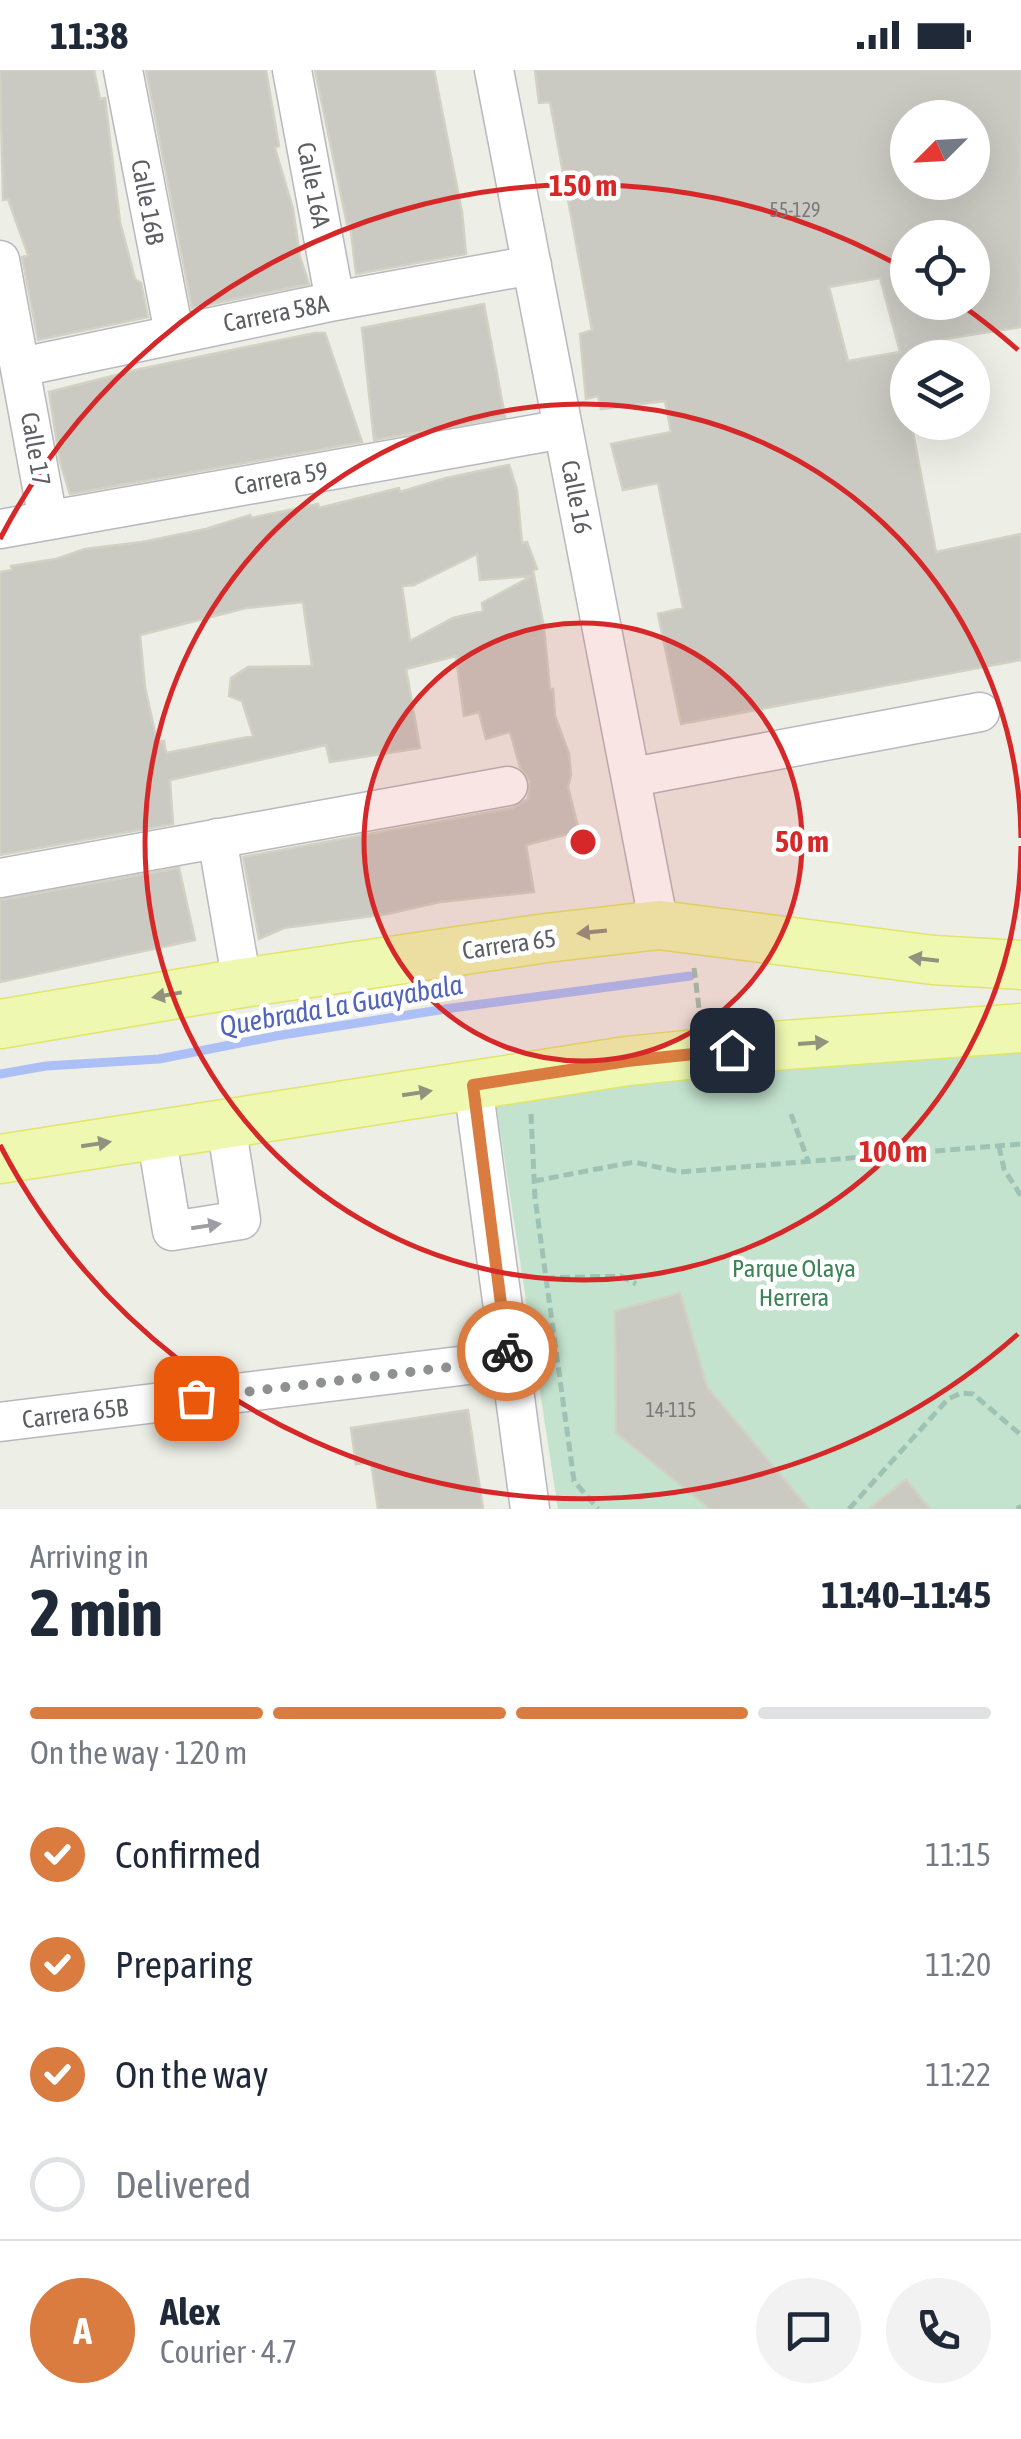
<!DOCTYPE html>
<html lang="en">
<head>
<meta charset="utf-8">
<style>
  :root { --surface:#fff; --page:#f2f2f3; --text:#1f2937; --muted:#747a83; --line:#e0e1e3; --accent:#da7b40 }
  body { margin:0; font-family:"Asap Condensed",sans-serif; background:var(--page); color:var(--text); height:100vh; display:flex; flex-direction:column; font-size:38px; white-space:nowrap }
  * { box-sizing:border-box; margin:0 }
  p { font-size:32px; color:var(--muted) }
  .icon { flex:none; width:55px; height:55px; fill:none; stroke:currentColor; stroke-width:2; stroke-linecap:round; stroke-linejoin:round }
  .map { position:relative; height:1439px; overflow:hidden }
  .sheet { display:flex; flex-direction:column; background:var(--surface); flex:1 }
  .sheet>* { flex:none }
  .needle { width:65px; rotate:246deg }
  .buttons { position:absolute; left:890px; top:30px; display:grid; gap:20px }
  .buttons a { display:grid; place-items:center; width:100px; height:100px; border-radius:50%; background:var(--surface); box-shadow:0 10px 40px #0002; font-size:50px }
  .pin { position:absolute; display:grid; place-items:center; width:85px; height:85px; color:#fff; margin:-42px; border-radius:20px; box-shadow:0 5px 15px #0006 }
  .courier { position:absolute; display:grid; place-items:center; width:100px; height:100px; margin:-50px; border:8px solid #da7b40; border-radius:50%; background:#fff; color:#222; box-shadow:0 2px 12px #0007 }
  .overview em { font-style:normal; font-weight:700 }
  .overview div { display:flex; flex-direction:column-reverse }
  .overview { display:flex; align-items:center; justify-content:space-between; height:170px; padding:0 30px }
  h1 { font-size:65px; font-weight:700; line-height:75px }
  .bar { display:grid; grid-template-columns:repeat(4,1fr); gap:15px 10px; align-content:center; height:120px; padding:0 30px }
  .bar i { height:12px; border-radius:8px; background:var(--line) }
  .bar .current { background:var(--accent) }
  .bar p { grid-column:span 4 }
  .line { display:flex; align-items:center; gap:25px; padding:0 30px; border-top:2px solid var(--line) }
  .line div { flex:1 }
  .round { display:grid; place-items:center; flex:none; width:105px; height:105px; border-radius:52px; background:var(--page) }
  ol { padding:0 30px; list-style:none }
  li { display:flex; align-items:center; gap:30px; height:110px }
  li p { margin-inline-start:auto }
  li .icon { padding:10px; border-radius:50%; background:var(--accent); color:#fff; stroke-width:4 }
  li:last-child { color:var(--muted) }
  li i { width:55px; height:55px; border:5px solid var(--line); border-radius:50% }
  .status { display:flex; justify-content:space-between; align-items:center; height:70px; padding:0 50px; background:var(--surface); direction:ltr }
  .status svg { height:28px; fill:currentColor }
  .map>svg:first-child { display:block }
</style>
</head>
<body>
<div class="status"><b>11:38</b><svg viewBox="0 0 49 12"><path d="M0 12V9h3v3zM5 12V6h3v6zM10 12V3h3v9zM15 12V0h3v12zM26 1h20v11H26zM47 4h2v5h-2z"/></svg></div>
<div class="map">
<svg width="1021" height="1439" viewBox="0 0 1021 1439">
  <rect width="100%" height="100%" fill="#edeee6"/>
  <!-- green -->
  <path fill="#c4e3ce" d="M1021,978V1439H558L494,1021Z"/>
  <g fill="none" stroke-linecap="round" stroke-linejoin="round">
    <!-- stream -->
    <path stroke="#acc0f7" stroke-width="9" d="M0,1004L46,996L159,989L276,966L452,938L690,906"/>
  </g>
  <!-- building -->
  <path fill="#cac9c2" stroke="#d2d2c4" stroke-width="2.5" fill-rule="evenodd" d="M0,0H94L100,29L105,28L120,152L135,209L141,213L148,247L38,270L22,187L28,185L8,129L3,130Z
    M146,0H266L279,76L275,78L293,139L300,187L309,214L192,238Z
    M315,0H434L462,142L466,184L356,204L350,153L347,154Z
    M535,0H1021V257L925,272L928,288H908V352H911L936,482L1021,464V590L681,654L658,544L683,538L658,413L623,420L611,374L671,362L665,331L601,339L598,326L586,329L580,264L592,260L550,32L539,33ZM908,48H972V112H908ZM908,168H972V232H908ZM880,208L900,282L848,291L829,217Z
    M484,234L505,347L374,370L362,258Z
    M315,263H325L362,372L70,424L60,392L49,322L140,299Z
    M509,395L517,420L522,473L527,472L537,499L533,500L544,558L550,620L553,619L555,646L569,684L571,705L568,717L579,761L526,775L534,822L440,832L387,844L284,858L259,869L243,787L512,738L528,729L530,711L520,697L510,662L486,669L479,642L464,646L456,586L406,599L420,678L330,692L326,675L170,710L173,754L0,785V502L12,500L11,496L56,489L85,479L142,472L206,459L250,445L251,448L318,434L319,438L399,418L400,422L446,408ZM477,484L480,510L532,506L482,533L483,541L453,548L410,571L402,516L414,515ZM303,532L312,596L248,597L231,608L229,626L242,631L253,666L166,683L164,671L157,672L145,617L140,565L246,538Z
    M179,798L195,870L0,912V830Z
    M680,1223L707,1317L809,1439H710L616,1363L615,1241Z
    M468,1340L483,1439H378L371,1392L356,1394L351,1358Z
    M906,1409L930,1439H869Z"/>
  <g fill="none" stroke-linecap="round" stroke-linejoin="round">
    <defs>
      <path id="minor" d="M123,0L174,263
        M292,0L335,231
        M494,0L659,855
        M0,190L48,450
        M21,297L335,231L532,195
        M0,459L563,359
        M633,707L980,642
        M217,768L242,913
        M0,808L508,716
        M473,1015L530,1439
        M156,1064L172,1161L241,1150L226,1054
        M0,1352L508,1290"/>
      <path id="major" d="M0,954L242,913L546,868L659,855L933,890L1021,895
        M0,1089L627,991L785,975L1021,958"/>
    </defs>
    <!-- minor casing -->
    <use href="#minor" stroke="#b8b8be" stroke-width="41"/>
    <!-- major casing -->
    <use href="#major" stroke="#e2e568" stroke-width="51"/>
    <!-- path -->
    <path stroke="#9ec3b4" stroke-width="5" stroke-dasharray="10 5" stroke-linecap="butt" d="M694,898L700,946
      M531,1044L535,1128L574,1411L598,1439
      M791,1044L808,1091
      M999,1076L1004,1099L1021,1126
      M534,1111L634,1092L680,1102L1021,1074
      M545,1208L621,1206L636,1214
      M849,1439L948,1329L961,1323L973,1324L1021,1365
      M1017,1439L1021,1436"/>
    <!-- minor -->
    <use href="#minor" stroke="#fff" stroke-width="38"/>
    <!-- major -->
    <use href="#major" stroke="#eef8b1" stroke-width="48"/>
  </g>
  <!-- one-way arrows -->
  <defs><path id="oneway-solid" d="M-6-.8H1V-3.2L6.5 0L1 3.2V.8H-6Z" transform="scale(2.5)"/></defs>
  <g fill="#90947f">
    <use href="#oneway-solid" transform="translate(592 862) rotate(174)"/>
    <use href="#oneway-solid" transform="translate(924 889) rotate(-173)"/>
    <use href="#oneway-solid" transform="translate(167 925) rotate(170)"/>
    <use href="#oneway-solid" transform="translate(813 973) rotate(-4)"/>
    <use href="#oneway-solid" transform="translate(417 1023) rotate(-9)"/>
    <use href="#oneway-solid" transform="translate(96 1074) rotate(-9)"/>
  </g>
  <use fill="#9e9ea2" href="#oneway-solid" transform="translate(206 1156) rotate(-9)"/>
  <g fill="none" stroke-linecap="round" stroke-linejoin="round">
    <!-- done -->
    <path stroke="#8f9092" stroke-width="10" stroke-dasharray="0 18" d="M196,1328L508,1290L507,1281"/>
    <!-- route -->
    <path stroke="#da7b40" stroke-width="12" d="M507,1281L473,1015L627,991L732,980"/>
  </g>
  <!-- distance rings -->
  <circle cx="583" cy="772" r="219" fill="#d62828" fill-opacity=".12"/>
  <g fill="none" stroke="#d62828" stroke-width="5">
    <circle cx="583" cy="772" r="219"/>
    <path d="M1021 776A438 438 0 1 1 1021 768"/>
    <path d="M1018 1264A657 657 0 0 1 0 1075M0 469A657 657 0 0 1 907 200M960 234A657 657 0 0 1 1018 280"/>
  </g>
  <g text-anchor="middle" stroke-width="9" stroke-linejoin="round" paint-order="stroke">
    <!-- number labels -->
    <g font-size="20" fill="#78797c">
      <text x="795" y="147">55-129</text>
      <text x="671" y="1347">14-115</text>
    </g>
    <!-- street labels -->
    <g font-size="25" fill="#5d5e64" stroke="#fff">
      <text transform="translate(314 115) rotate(79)" y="9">Calle 16A</text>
      <text transform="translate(148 132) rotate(79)" y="9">Calle 16B</text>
      <text transform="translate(276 243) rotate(-11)" y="9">Carrera 58A</text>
      <text transform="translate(36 379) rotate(80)" y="9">Calle 17</text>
      <text transform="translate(281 408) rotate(-10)" y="9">Carrera 59</text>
      <text transform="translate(577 427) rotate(79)" y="9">Calle 16</text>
      <text transform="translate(509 874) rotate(-8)" y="9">Carrera 65</text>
      <text transform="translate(75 1343) rotate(-7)" y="9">Carrera 65B</text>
    </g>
    <!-- park labels -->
    <g font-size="25" fill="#3e8356" stroke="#fff">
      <text x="794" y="1207">Parque Olaya<tspan x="794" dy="29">Herrera</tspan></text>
    </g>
    <!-- water labels -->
    <g font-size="28" font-style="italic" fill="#5164b9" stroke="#fff">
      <text transform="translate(341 935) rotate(-10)" y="10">Quebrada La Guayabala</text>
    </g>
  </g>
  <circle cx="583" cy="772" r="15" fill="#d62828" stroke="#fff" stroke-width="5"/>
  <g font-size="30" text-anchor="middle" font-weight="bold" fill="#d62828" stroke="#fff" stroke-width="9" stroke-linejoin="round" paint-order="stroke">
    <text x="583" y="126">150 m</text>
    <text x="802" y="782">50 m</text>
    <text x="893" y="1092">100 m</text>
  </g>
</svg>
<div class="buttons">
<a><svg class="needle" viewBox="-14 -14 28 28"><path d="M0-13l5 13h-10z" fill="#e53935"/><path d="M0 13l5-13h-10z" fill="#747a83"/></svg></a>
<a><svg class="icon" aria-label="locate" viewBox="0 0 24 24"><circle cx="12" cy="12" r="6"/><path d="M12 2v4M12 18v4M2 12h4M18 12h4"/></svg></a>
<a><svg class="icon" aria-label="layers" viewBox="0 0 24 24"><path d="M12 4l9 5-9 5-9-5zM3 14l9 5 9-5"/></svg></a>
</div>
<div class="pin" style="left:196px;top:1328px;background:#ea580c"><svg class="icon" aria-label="bag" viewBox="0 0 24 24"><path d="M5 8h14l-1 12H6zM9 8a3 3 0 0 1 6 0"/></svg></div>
<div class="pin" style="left:732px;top:980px;background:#1f2937"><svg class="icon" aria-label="home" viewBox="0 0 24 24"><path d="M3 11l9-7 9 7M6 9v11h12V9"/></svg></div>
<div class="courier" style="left:507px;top:1281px"><svg class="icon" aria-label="bike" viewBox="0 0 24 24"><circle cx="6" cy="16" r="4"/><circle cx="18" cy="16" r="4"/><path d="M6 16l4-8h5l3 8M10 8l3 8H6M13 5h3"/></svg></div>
</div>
<section class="sheet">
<div class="overview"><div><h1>2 min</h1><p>Arriving in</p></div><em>11:40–11:45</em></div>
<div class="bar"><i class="current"></i><i class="current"></i><i class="current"></i><i></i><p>On the way · 120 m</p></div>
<ol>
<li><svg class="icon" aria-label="check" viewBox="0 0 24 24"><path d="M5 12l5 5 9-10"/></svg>Confirmed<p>11:15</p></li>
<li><svg class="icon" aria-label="check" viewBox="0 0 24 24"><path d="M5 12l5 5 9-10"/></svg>Preparing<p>11:20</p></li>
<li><svg class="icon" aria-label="check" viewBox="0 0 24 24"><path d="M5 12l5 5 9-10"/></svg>On the way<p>11:22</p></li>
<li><i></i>Delivered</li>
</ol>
<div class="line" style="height:180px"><b class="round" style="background:var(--accent);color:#fff">A</b><div><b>Alex</b><p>Courier · 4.7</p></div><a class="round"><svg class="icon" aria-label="chat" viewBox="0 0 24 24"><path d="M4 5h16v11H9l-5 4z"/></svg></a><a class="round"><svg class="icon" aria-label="phone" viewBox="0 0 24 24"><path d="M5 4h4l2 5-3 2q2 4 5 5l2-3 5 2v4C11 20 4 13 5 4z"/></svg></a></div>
</section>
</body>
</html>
